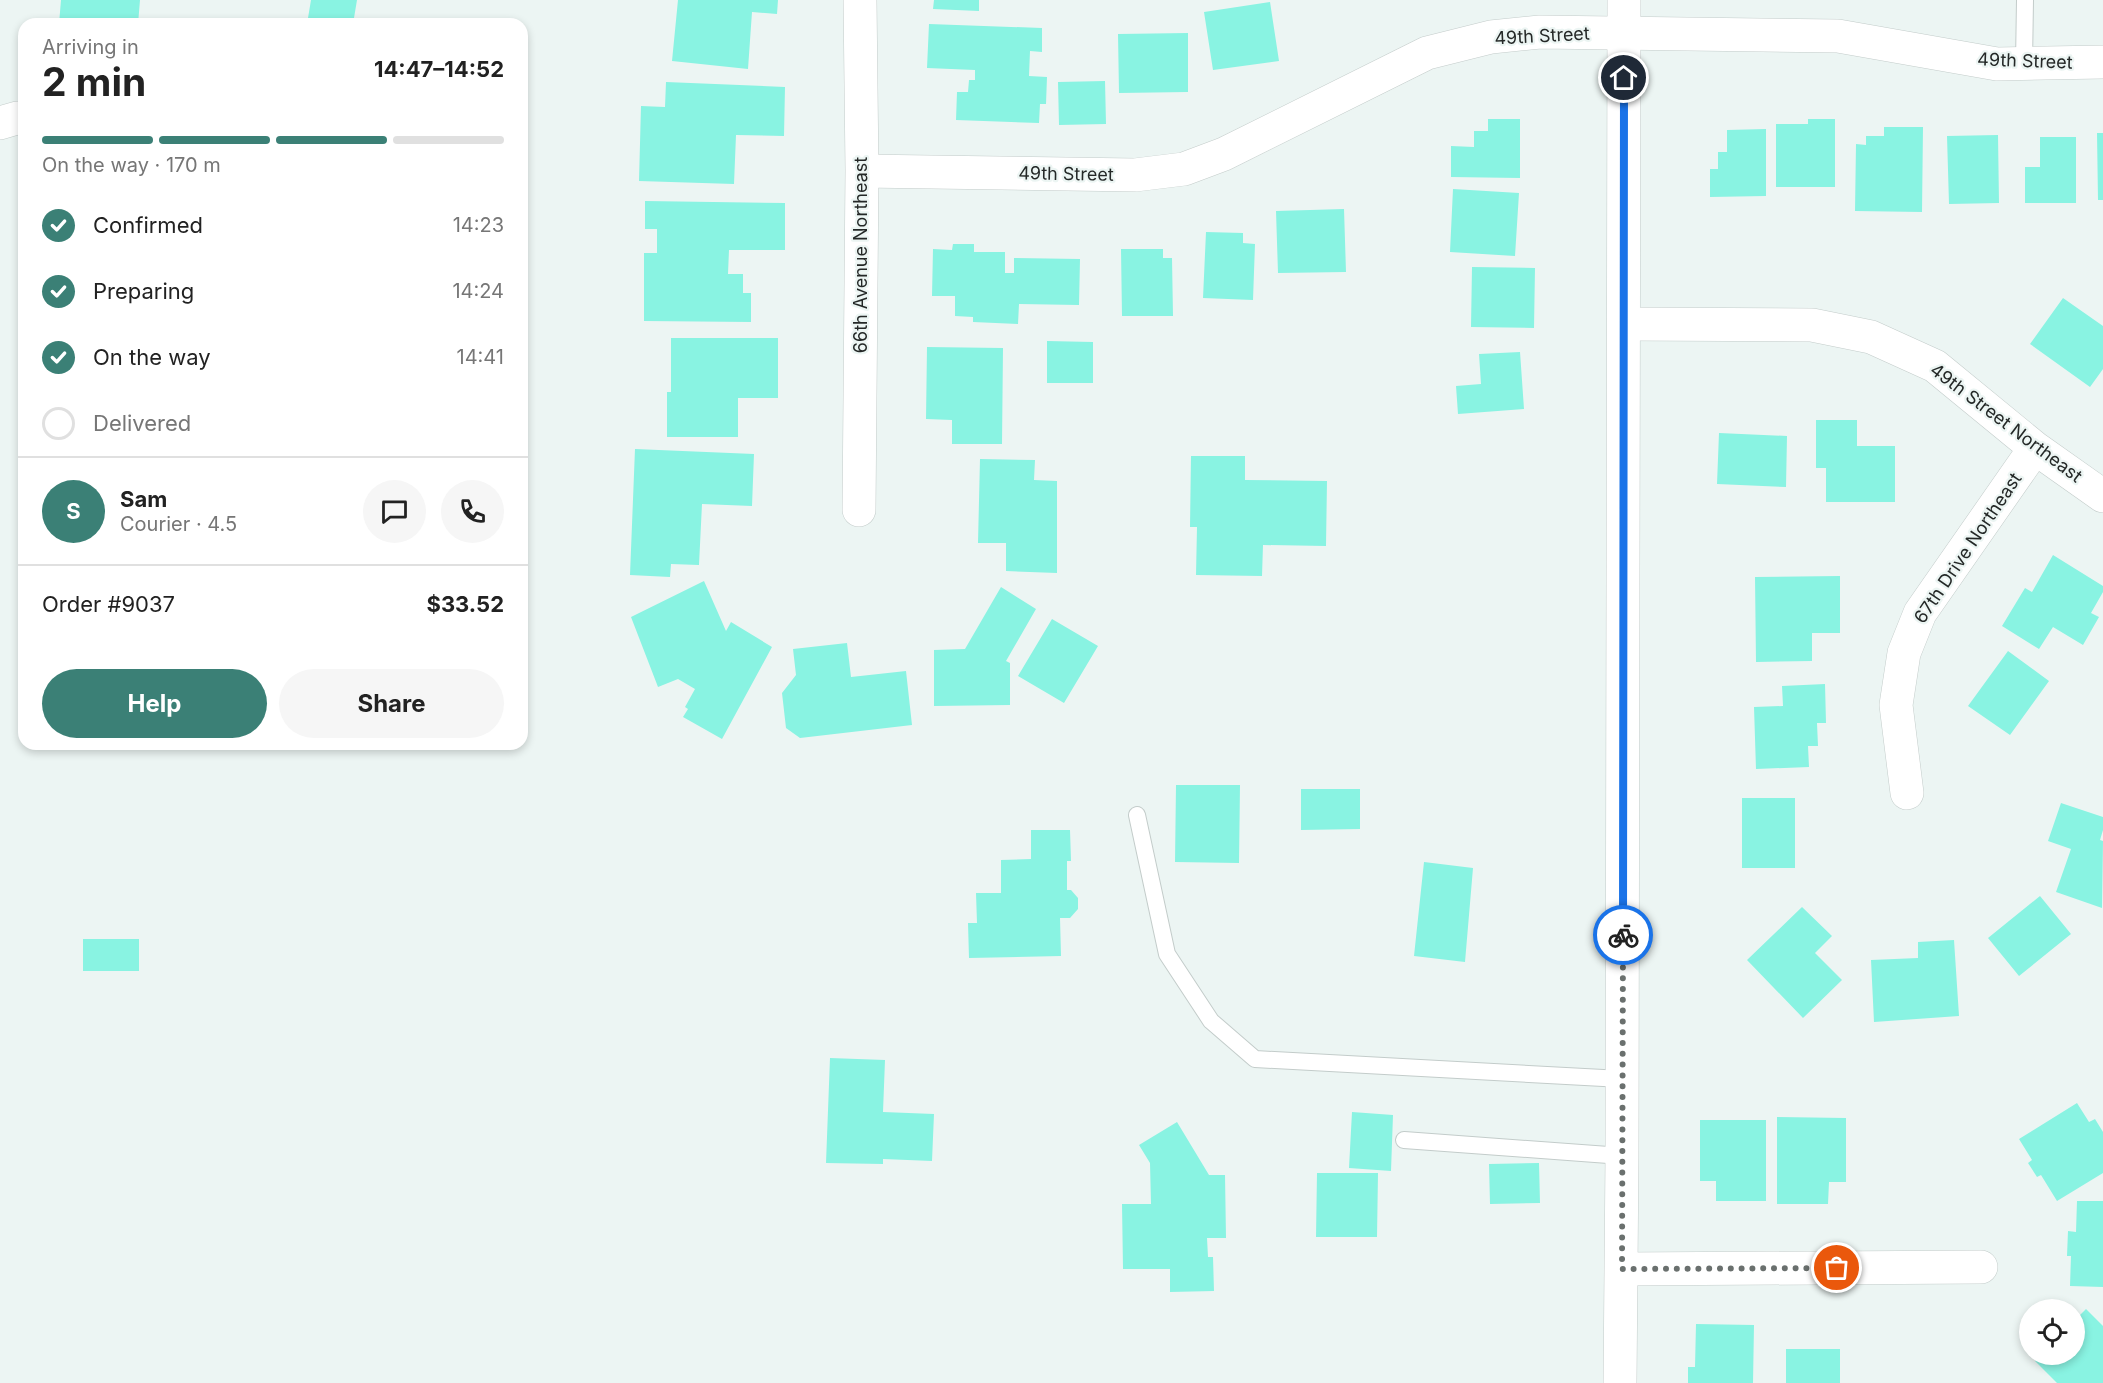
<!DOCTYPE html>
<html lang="en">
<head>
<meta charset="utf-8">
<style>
  :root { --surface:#fff; --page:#f6f6f6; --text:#222; --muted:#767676; --line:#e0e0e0; --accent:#3b8076 }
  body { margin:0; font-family:Inter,sans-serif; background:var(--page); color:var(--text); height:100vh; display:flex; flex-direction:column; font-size:22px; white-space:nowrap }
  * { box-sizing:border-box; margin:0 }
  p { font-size:20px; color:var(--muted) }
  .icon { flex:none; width:33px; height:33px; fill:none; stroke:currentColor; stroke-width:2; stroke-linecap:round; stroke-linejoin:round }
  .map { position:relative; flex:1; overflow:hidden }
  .panel { position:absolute; left:18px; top:18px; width:510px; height:732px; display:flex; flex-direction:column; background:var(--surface); border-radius:18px; box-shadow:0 3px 9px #0003 }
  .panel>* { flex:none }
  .tools { position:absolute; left:2019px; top:1299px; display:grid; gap:12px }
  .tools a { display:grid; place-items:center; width:66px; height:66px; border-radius:50%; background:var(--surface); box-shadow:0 3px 9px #0003; font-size:30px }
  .pin { position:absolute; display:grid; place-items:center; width:51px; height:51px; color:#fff; margin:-26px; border:3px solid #fff; border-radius:50%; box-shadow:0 2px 6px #0007 }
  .courier { position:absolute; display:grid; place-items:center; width:60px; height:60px; margin:-30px; border:4px solid #1a73e8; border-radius:50%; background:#fff; color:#222; box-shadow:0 2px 8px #0007 }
  .head em { font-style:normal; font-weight:700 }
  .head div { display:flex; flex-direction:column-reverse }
  .head { display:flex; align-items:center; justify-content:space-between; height:102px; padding:0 24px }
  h1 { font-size:39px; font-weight:700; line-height:45px }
  .bar { display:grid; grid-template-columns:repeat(4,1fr); gap:9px 6px; align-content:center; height:72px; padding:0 24px }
  .bar i { height:8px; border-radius:4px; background:var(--line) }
  .bar .on { background:var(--accent) }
  .bar p { grid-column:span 4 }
  .line { display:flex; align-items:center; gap:15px; padding:0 24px; border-top:2px solid var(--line) }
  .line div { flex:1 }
  .round { display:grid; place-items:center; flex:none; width:63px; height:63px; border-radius:32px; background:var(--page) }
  ol { padding:0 24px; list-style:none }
  li { display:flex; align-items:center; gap:18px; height:66px }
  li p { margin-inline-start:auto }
  li .icon { padding:6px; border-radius:50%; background:var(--accent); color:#fff; stroke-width:4 }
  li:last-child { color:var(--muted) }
  li i { width:33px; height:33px; border:3px solid var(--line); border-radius:50% }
  .action { display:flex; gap:12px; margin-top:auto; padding:12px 24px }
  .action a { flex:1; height:69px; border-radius:36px; background:var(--accent); color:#fff; font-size:24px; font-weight:700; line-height:69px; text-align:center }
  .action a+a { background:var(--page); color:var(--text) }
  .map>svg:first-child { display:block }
</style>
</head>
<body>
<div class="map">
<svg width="2103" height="1383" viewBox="0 0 2103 1383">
  <rect width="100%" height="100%" fill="#ecf5f3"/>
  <!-- building -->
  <path fill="#89f3e2" d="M61,0H140L138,24H59Z
    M311,0H357L353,24H307Z
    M678,0H778L777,14L752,12L748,69L672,61Z
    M934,0H979V11L933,9Z
    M1270,2L1279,61L1213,70L1204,12Z
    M929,24L1042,28V52L1030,51L1029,76L1047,77L1046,104H1040L1039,123L956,120L957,92H968L969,80H975V70L927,68Z
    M1188,33V92L1119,93L1118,34Z
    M1105,81L1106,124L1059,125L1058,82Z
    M666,82L785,87L784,136L736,135L734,184L639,181L641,106L665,107Z
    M1488,119H1520V178L1451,177V146L1474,147V131H1488Z
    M1808,119H1835V187H1776V124H1808Z
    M1884,127H1923L1922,212L1855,211L1856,144L1866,145V136H1884Z
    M1766,129V196L1710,197V169H1718V152H1727V130Z
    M2097,133H2103V200H2098Z
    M1998,135L1999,203L1949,204L1947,136Z
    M2040,137H2076V203H2025V167H2040Z
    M1453,189L1519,193L1515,256L1450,252Z
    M645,201L785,203V250H729L728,274H743V293H751V322L644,321V253H657V229H645Z
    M1344,209L1346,272L1278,273L1276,211Z
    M1206,232L1243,233V243L1255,244L1253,300L1203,298Z
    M953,244H974V252H1005V273H1014V258L1080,259L1079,305L1019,304L1018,324L973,322V317L955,316V296H932L933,249L952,250Z
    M1121,249H1163V258H1172L1173,316H1122Z
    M1472,267L1535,268L1534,328L1471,327Z
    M2063,298L2103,326V369L2090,387L2030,344Z
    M671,338H778V398H738V437H667V392H671Z
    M1047,341L1093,342V383H1047Z
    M927,347L1003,348L1002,444H952V420L926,419Z
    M1520,352L1524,409L1458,414L1456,386L1481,384L1479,354Z
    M1816,420H1857V446H1895V502H1826V468H1816Z
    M1719,433L1787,436L1786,487L1717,484Z
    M635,449L754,454L752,506L702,504L699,565L671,564L670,577L630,575Z
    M1191,456H1245V480L1327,481L1326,546L1263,545L1262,576L1196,575L1197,527H1190Z
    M980,459L1035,460L1034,480L1057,481V573L1006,571V543H978Z
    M2053,555L2103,586V592L2091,613L2099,617L2083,645L2053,627L2039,649L2002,626L2025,588L2032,592Z
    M1840,576V633H1812V661L1756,662L1755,577Z
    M704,581L726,631L731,622L772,647L722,739L683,717L688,709L685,707L695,689L678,679L658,687L631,617Z
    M1001,587L1036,609L1006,661L1010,663V705L934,706V650L965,649Z
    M1052,619L1098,646L1064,703L1018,676Z
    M847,643L851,677L906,671L912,725L800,738L786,728L782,693L796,675L793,649Z
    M2008,651L2049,681L2010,735L1968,706Z
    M1825,684L1826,723H1817L1818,746H1808L1809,767L1756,769L1754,707L1783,706L1782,686Z
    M1176,785H1240L1239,863L1175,862Z
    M1301,789H1360V829L1301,830Z
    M1742,798H1795V868H1742Z
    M2061,803L2103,817V830L2100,840L2103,841L2102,908L2056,892L2071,849L2048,841Z
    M1031,830H1070L1071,861H1067V890H1071L1078,898V909L1070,918H1060L1061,956L969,958L968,923H977L976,893H1001V860L1031,859Z
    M1424,862L1473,868L1465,962L1414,956Z
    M2040,896L2071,934L2019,976L1988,938Z
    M1802,907L1832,936L1815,953L1842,980L1803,1018L1747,960Z
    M83,939H139V971H83Z
    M1954,940L1959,1016L1874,1022L1871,960L1918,958V942Z
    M830,1058L885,1060L883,1112L934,1114L932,1161L883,1159V1164L826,1163Z
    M2077,1103L2089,1122L2095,1119L2103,1132V1173L2057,1201L2041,1175L2037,1177L2028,1163L2032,1160L2019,1139Z
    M1352,1112L1393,1115L1391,1171L1349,1168Z
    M1777,1117L1846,1118V1182H1829L1828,1204H1777Z
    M1700,1120H1766V1201H1716V1181H1700Z
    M1177,1122L1209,1175H1225L1226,1238H1207L1208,1257H1213L1214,1291L1170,1292V1269H1123L1122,1204H1151L1150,1163L1139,1145Z
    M1539,1163L1540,1203L1490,1204L1489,1164Z
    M1317,1173H1378L1377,1237H1316Z
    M2077,1201H2103V1287L2070,1286L2071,1256H2067L2068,1231L2076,1232Z
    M2086,1309L2103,1326V1383H2057L2035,1361L2041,1354H2074V1321Z
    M1696,1324L1754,1325L1753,1383H1688V1367H1695Z
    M1786,1349H1840V1383H1786Z"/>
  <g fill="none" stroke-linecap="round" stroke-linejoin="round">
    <defs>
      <path id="lane" d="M2024,63L2025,0
        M1137,815L1167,954L1211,1021L1255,1059L1622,1079
        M1404,1140L1622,1156"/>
      <path id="street" d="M0,123L17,118H24
        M862,171L1135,175L1184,169L1224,154L1427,53L1491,37L1540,32L1838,36L1997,64L2103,62
        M1624,324L1812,325L1871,337L1935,366L2035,448L2103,496
        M859,510L862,171L860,0
        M1907,793L1896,705L1904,653L1920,613L2035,448
        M1622,1269L1981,1267"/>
      <path id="secondary" d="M1620,1383L1622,1156L1624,0"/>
    </defs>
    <!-- lane casing -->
    <use href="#lane" stroke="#c3ccca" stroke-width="18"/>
    <!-- street casing -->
    <use href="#street" stroke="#c3ccca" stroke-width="34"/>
    <!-- secondary casing -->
    <use href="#secondary" stroke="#c3ccca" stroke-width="34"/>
    <!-- lane -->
    <use href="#lane" stroke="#fff" stroke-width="16"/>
    <!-- street -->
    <use href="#street" stroke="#fff" stroke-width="33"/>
    <!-- secondary -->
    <use href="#secondary" stroke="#fff" stroke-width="33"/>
  </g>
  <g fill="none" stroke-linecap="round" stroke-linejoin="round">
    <!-- done -->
    <path stroke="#6a706e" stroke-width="6" stroke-dasharray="0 10.8" d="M1623,935L1622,1269L1837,1268"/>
    <!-- route -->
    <path stroke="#1a73e8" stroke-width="8" d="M1623,935L1624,78"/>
  </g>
  <g text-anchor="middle" stroke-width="4.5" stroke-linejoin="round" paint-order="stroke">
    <!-- street labels -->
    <g font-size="18" fill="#242827" stroke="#ecf5f3">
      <text transform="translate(1542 36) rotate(-3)" y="6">49th Street</text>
      <text transform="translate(2025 61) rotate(2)" y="6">49th Street</text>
      <text transform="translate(1066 174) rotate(1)" y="6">49th Street</text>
      <text transform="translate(861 255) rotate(-90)" y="6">66th Avenue Northeast</text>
      <text transform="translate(2006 423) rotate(37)" y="6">49th Street Northeast</text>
      <text transform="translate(1968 548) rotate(-56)" y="6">67th Drive Northeast</text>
    </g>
  </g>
</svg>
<div class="tools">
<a><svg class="icon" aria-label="locate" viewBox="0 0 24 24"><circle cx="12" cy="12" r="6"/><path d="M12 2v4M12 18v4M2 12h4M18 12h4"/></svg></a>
</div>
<div class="pin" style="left:1837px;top:1268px;background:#ea580c"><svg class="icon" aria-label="bag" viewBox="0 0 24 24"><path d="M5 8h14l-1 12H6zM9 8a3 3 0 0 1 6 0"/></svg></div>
<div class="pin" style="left:1624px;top:78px;background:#1f2937"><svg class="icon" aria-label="home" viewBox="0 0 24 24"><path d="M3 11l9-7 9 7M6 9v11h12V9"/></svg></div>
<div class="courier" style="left:1623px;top:935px"><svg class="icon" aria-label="bike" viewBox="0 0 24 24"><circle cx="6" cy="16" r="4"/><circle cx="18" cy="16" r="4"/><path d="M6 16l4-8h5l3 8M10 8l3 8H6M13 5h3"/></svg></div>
<section class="panel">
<div class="head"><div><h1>2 min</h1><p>Arriving in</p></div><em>14:47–14:52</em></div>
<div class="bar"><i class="on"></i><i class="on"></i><i class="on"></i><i></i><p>On the way · 170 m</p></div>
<ol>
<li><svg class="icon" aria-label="check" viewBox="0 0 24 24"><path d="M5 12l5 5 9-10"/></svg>Confirmed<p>14:23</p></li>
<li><svg class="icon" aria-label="check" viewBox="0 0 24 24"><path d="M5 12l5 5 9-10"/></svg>Preparing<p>14:24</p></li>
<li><svg class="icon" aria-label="check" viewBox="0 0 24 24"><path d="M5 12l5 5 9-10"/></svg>On the way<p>14:41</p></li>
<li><i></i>Delivered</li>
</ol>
<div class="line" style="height:108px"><b class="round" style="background:var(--accent);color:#fff">S</b><div><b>Sam</b><p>Courier · 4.5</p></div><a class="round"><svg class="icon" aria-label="chat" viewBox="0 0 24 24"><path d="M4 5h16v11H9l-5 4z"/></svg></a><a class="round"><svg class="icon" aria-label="phone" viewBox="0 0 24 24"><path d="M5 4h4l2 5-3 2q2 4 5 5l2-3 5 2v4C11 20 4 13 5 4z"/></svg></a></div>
<div class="line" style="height:78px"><div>Order #9037</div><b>$33.52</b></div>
<div class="action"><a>Help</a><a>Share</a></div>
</section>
</div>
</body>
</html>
